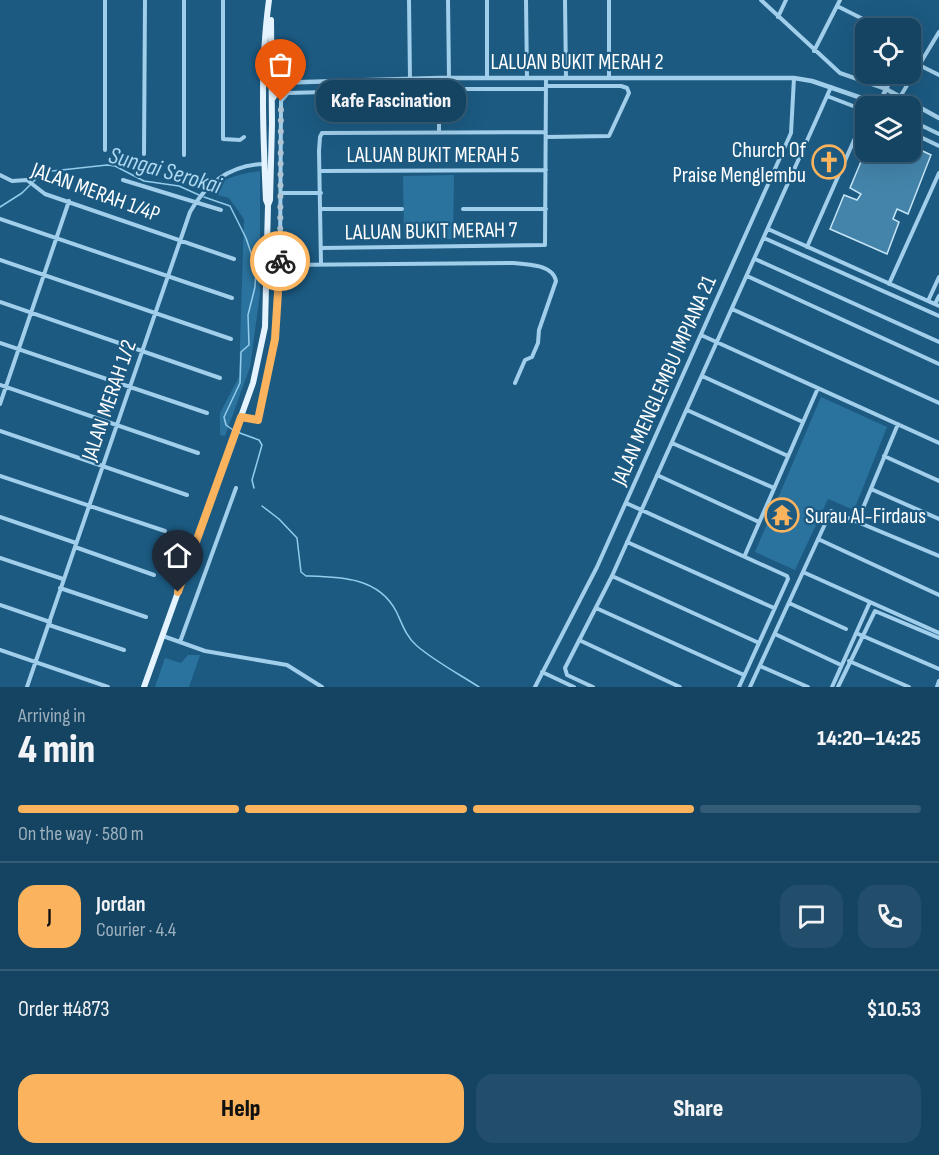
<!DOCTYPE html>
<html lang="en">
<head>
<meta charset="utf-8">
<style>
  :root { --surface:#154462; --page:#224e6b; --text:#f1f3f6; --muted:#9db0be; --line:#345c77; --accent:#fbb35e }
  body { margin:0; font-family:"Sofia Sans Condensed",sans-serif; background:var(--page); color:var(--text); height:100vh; display:flex; flex-direction:column; font-size:22px; white-space:nowrap }
  * { box-sizing:border-box; margin:0 }
  p { font-size:20px; color:var(--muted) }
  .icon { flex:none; width:33px; height:33px; fill:none; stroke:currentColor; stroke-width:2; stroke-linecap:round; stroke-linejoin:round }
  .map { position:relative; height:687px; overflow:hidden }
  .sheet { display:flex; flex-direction:column; background:var(--surface); flex:1 }
  .sheet>* { flex:none }
  .buttons { position:absolute; left:855px; top:18px; display:grid; gap:12px }
  .buttons a { display:grid; place-items:center; width:66px; height:66px; border-radius:12px; background:var(--surface); box-shadow:0 6px 24px #0002,0 0 0 2px var(--line); font-size:30px }
  .pin { position:absolute; display:grid; place-items:center; width:51px; height:51px; color:#fff; margin:-62px -26px; border-radius:50% 50% 50% 0; rotate:-45deg; box-shadow:0 0 6px #0007 }
  .pin .icon { rotate:45deg }
  .courier { position:absolute; display:grid; place-items:center; width:60px; height:60px; margin:-30px; border:4px solid #fbb35e; border-radius:50%; background:#fff; color:#222; box-shadow:0 2px 8px #0007 }
  .bubble { position:absolute; height:42px; border-radius:18px; background:var(--surface); box-shadow:0 6px 24px #0002,0 0 0 2px var(--line); font-size:20px; font-weight:800; line-height:42px; text-align:center }
  .summary em { font-style:normal; font-weight:800 }
  .summary div { display:flex; flex-direction:column-reverse }
  .summary { display:flex; align-items:center; justify-content:space-between; height:102px; padding:0 18px }
  h1 { font-size:39px; font-weight:800; line-height:45px }
  .bar { display:grid; grid-template-columns:repeat(4,1fr); gap:9px 6px; align-content:center; height:72px; padding:0 18px }
  .bar i { height:8px; border-radius:4px; background:var(--line) }
  .bar .selected { background:var(--accent) }
  .bar p { grid-column:span 4 }
  .line { display:flex; align-items:center; gap:15px; padding:0 18px; border-top:2px solid var(--line) }
  .line div { flex:1 }
  .round { display:grid; place-items:center; flex:none; width:63px; height:63px; border-radius:18px; background:var(--page) }
  .cta { display:flex; gap:12px; margin-top:auto; padding:12px 18px }
  .cta a { flex:1; height:69px; border-radius:18px; background:var(--accent); color:#111; font-size:24px; font-weight:800; line-height:69px; text-align:center }
  .cta a+a { background:var(--page); color:var(--text) }
  .map>svg:first-child { display:block }
</style>
</head>
<body>
<div class="map">
<svg width="939" height="687" viewBox="0 0 939 687">
  <rect width="100%" height="100%" fill="#1c5a82"/>
  <!-- green -->
  <path fill="#2b739f" d="M260,171V293L250,367L225,436L220,435V413L239,377L244,219L229,198L210,193C218,178 245,173 260,171Z
    M454,175L453,239L404,238L403,176Z
    M821,397L887,427L854,510L828,499L795,570L755,552Z
    M188,655H200L189,687H155L165,658L181,663Z"/>
  <g fill="none" stroke-linecap="round" stroke-linejoin="round">
    <!-- stream -->
    <path stroke="#94ccec" stroke-width="1.5" d="M204,197L230,206L246,238L256,268L255,287L248,315L249,345L241,352L240,383L224,417L226,425L233,430
      M0,207L22,193L43,172L107,165L115,166L144,181L179,186L199,195
      M237,432L259,440L262,445L252,480L254,488
      M262,506L279,519L297,538L301,572L306,576C340,577 378,577 396,611C402,623 406,637 417,646C436,662 459,674 479,687"/>
  </g>
  <!-- building -->
  <path fill="#4484ab" stroke="#c5e5f7" stroke-width="1.5" d="M910,145L931,155L908,214L897,209L893,219L899,222L887,254L830,229L844,195L857,200L861,194L850,188L865,152H910Z"/>
  <g fill="none" stroke-linecap="round" stroke-linejoin="round">
    <!-- minor -->
    <path stroke="#a1ceea" stroke-width="4" d="M105,0V150
      M223,0V139L240,140L244,137
      M409,0L410,79
      M448,0L449,78
      M487,0V78
      M526,0L527,78
      M565,0L566,78
      M609,0V78
      M761,0L840,73L886,89L895,74
      M837,6L881,28
      M778,17L786,0
      M814,51L840,0
      M919,65L939,75
      M439,78V132
      M827,96L866,111
      M900,97L939,32
      M879,104L884,106
      M910,120L939,134
      M910,132L939,146
      M546,137L609,136L629,93L627,88L621,86H546
      M144,154L145,0
      M184,155V0
      M321,171L546,170
      M0,175L12,181L27,180L45,194L234,259
      M123,180L221,210
      M281,193H321
      M321,209H402
      M463,209H546
      M0,219L232,298
      M768,229L939,306
      M764,238L939,316
      M807,247L866,113
      M321,248L545,245L546,78
      M755,259L939,342
      M0,260L231,339
      M321,264L319,151L320,137L322,133L546,132
      M280,265L514,263C528,264 553,265 556,281L539,330L538,343L532,357L525,360L515,383
      M747,276L939,364
      M889,284L939,173
      M928,301L939,277
      M0,302L220,378
      M935,304L939,296
      M732,309L939,403
      M701,335L939,443
      M0,343L207,413
      M702,376L803,422
      M0,385L198,453
      M0,404L69,201
      M687,410L788,456
      M241,417L258,420L275,339L280,265L281,101L288,93L439,89H546
      M0,431L187,495
      M672,443L774,488
      M884,456L939,481
      M657,475L759,522
      M0,476L165,531
      M871,489L939,519
      M626,503L787,576L788,579L739,687
      M0,517L76,543
      M858,520L898,424
      M818,539L939,595
      M627,542L774,608
      M75,547L154,575
      M745,555L818,388
      M0,558L63,579
      M803,572L939,633
      M612,576L759,643
      M60,588L146,617
      M789,603L846,629
      M0,605L50,622
      M596,608L744,675
      M49,625L124,650
      M856,633L939,669
      M775,634L841,665
      M163,636L205,651L287,665L322,687
      M579,640L680,687
      M180,642L236,488
      M0,650L108,687
      M849,661L909,687
      M760,666L808,687
      M542,672L574,687
      M27,687L190,212C206,184 230,165 264,164
      M535,687L597,567L791,133L794,78
      M593,687L567,675L565,668L612,576L831,87
      M750,687L831,511L939,556
      M832,687L870,602
      M838,687L875,611L939,638
      M937,687L939,681"/>
    <!-- tertiary -->
    <path stroke="#a1ceea" stroke-width="4.5" d="M272,83L439,78H794L812,81L879,104L886,89L939,118"/>
    <!-- primary -->
    <path stroke="#e4f3fe" stroke-width="6" d="M274,64L278,77L288,82
      M273,98L279,88L288,82
      M268,205L270,200L272,124L271,20
      M144,687L253,383L265,327L268,205L266,200C263,134 260,65 269,0"/>
  </g>
  <g fill="none" stroke-linecap="round" stroke-linejoin="round">
    <!-- done -->
    <path stroke="#b0c5d3" stroke-width="6" stroke-dasharray="0 10.8" d="M280,261L281,101"/>
    <!-- route -->
    <path stroke="#fbb35e" stroke-width="8" d="M178,592L241,417L258,420L275,339L280,261"/>
  </g>
  <!-- icons -->
  <defs>
    <symbol id="church-ring" viewBox="-11 -11 22 22"><circle r="9.5" fill="#1c5a82" stroke="#fbb35e" stroke-width="1.5"/><path d="M-1.2-6h2.4v3.5h3.3v2.4h-3.3V6h-2.4V-.1h-3.3v-2.4h3.3Z" fill="#fbb35e"/></symbol>
    <symbol id="temple-ring" viewBox="-11 -11 22 22"><circle r="9.5" fill="#1c5a82" stroke="#fbb35e" stroke-width="1.5"/><path d="M0-6L5-2H3V0L6.5 2.5H4V6H1.5V3h-3V6H-4V2.5H-6.5L-3 0V-2H-5Z" fill="#fbb35e"/></symbol>
  </defs>
  <g fill-rule="evenodd">
    <use href="#church-ring" x="810" y="143" width="38" height="38"/>
    <use href="#temple-ring" x="763" y="496" width="38" height="38"/>
  </g>
  <g text-anchor="middle" stroke-width="4.5" stroke-linejoin="round" paint-order="stroke">
    <!-- street labels -->
    <g font-size="22" fill="#fff" stroke="#1c5a82">
      <text x="577" y="69">LALUAN BUKIT MERAH 2</text>
      <text x="433" y="162">LALUAN BUKIT MERAH 5</text>
      <text transform="translate(96 191) rotate(20)" y="8">JALAN MERAH 1/4P</text>
      <text transform="translate(431 230) rotate(-1)" y="8">LALUAN BUKIT MERAH 7</text>
      <text transform="translate(663 380) rotate(-66)" y="8">JALAN MENGLEMBU IMPIANA 21</text>
      <text transform="translate(108 400) rotate(-71)" y="8">JALAN MERAH 1/2</text>
    </g>
    <!-- poi labels -->
    <g font-size="22" fill="#fff" stroke="#1c5a82" text-anchor="end">
      <text x="806" y="157">Church Of<tspan x="806" dy="25">Praise Menglembu</tspan></text>
      <text x="805" y="523" text-anchor="start">Surau Al-Firdaus</text>
    </g>
    <!-- water labels -->
    <g font-size="24" font-style="italic" fill="#acd8f2" stroke="#1c5a82">
      <text transform="translate(165 170) rotate(16)" y="8">Sungai Serokai</text>
    </g>
  </g>
</svg>
<div class="buttons">
<a><svg class="icon" aria-label="locate" viewBox="0 0 24 24"><circle cx="12" cy="12" r="6"/><path d="M12 2v4M12 18v4M2 12h4M18 12h4"/></svg></a>
<a><svg class="icon" aria-label="layers" viewBox="0 0 24 24"><path d="M12 4l9 5-9 5-9-5zM3 14l9 5 9-5"/></svg></a>
</div>
<div class="pin" style="left:281px;top:101px;background:#ea580c"><svg class="icon" aria-label="bag" viewBox="0 0 24 24"><path d="M5 8h14l-1 12H6zM9 8a3 3 0 0 1 6 0"/></svg></div>
<div class="pin" style="left:178px;top:592px;background:#1f2937"><svg class="icon" aria-label="home" viewBox="0 0 24 24"><path d="M3 11l9-7 9 7M6 9v11h12V9"/></svg></div>
<div class="courier" style="left:280px;top:261px"><svg class="icon" aria-label="bike" viewBox="0 0 24 24"><circle cx="6" cy="16" r="4"/><circle cx="18" cy="16" r="4"/><path d="M6 16l4-8h5l3 8M10 8l3 8H6M13 5h3"/></svg></div>
<div class="bubble" style="left:316px;top:80px;width:150px">Kafe Fascination</div>
</div>
<section class="sheet">
<div class="summary"><div><h1>4 min</h1><p>Arriving in</p></div><em>14:20–14:25</em></div>
<div class="bar"><i class="selected"></i><i class="selected"></i><i class="selected"></i><i></i><p>On the way · 580 m</p></div>
<div class="line" style="height:108px"><b class="round" style="background:var(--accent);color:#111">J</b><div><b>Jordan</b><p>Courier · 4.4</p></div><a class="round"><svg class="icon" aria-label="chat" viewBox="0 0 24 24"><path d="M4 5h16v11H9l-5 4z"/></svg></a><a class="round"><svg class="icon" aria-label="phone" viewBox="0 0 24 24"><path d="M5 4h4l2 5-3 2q2 4 5 5l2-3 5 2v4C11 20 4 13 5 4z"/></svg></a></div>
<div class="line" style="height:78px"><div>Order #4873</div><b>$10.53</b></div>
<div class="cta"><a>Help</a><a>Share</a></div>
</section>
</body>
</html>
